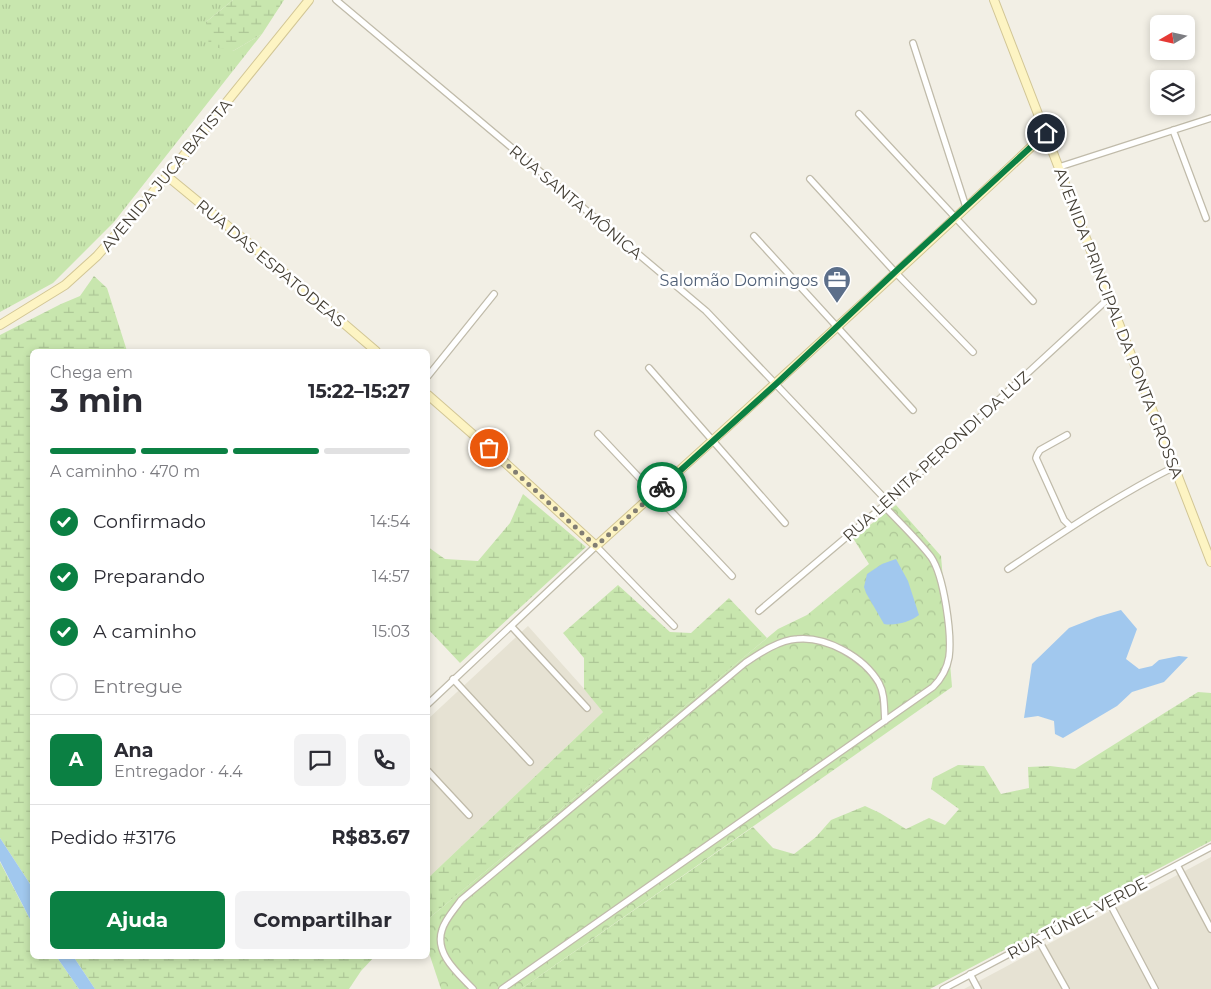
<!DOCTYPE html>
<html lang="pt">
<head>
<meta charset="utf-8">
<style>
  :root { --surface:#fff; --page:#f2f2f3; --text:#2b2b33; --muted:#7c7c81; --line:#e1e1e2; --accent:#0b8043 }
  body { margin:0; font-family:Montserrat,sans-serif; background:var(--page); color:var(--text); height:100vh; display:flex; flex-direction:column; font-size:19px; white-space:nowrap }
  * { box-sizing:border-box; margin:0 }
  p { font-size:16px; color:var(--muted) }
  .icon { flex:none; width:28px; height:28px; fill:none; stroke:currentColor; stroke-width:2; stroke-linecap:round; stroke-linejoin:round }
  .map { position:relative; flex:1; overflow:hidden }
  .panel { position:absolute; left:30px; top:349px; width:400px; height:610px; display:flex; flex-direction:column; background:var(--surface); border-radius:8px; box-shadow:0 2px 8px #0003 }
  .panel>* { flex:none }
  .needle { width:32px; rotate:261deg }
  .buttons { position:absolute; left:1150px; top:15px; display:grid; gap:10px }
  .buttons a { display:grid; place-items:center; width:45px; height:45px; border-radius:8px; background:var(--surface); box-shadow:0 2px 8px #0003; font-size:25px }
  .pin { position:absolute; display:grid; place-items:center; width:42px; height:42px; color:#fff; margin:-21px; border:2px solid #fff; border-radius:50%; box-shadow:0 1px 5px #0007 }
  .courier { position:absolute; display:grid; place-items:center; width:50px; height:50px; margin:-25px; border:4px solid #0b8043; border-radius:50%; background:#fff; color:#222; box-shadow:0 1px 6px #0007 }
  .overview em { font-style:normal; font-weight:700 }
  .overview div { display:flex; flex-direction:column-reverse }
  .overview { display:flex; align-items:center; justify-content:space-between; height:85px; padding:0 20px }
  h1 { font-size:32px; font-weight:700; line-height:38px }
  .bar { display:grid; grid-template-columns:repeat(4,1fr); gap:8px 5px; align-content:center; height:60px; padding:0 20px }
  .bar i { height:6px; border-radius:4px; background:var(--line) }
  .bar .selected { background:var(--accent) }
  .bar p { grid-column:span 4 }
  .line { display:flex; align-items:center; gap:12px; padding:0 20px; border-top:1px solid var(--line) }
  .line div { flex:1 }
  .round { display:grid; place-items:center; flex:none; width:52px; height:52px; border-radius:8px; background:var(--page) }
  ol { padding:0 20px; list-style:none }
  li { display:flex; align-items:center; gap:15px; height:55px }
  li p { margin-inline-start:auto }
  li .icon { padding:5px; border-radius:50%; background:var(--accent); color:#fff; stroke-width:4 }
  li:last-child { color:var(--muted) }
  li i { width:28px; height:28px; border:2px solid var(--line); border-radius:50% }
  .cta { display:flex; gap:10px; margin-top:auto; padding:10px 20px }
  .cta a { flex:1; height:58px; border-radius:8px; background:var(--accent); color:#fff; font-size:20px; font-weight:700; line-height:58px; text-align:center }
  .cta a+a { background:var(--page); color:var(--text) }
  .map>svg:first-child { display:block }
</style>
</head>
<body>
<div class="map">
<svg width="1211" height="989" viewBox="0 0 1211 989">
  <defs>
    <pattern id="grass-tufts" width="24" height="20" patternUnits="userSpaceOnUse" patternTransform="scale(1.25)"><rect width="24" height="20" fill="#c8e6ae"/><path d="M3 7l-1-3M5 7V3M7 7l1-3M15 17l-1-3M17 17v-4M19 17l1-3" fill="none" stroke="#adc696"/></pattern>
    <pattern id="wetland-marsh" width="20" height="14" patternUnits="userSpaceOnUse" patternTransform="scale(1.25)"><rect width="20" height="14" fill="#c8e6ae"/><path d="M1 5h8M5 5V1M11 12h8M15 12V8" fill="none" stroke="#adc696"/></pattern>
    <pattern id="park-crowns" width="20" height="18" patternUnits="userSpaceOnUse" patternTransform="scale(1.25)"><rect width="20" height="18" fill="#c8e6ae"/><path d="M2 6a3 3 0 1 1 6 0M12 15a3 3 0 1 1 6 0" fill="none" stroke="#adc696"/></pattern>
  </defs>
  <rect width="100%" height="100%" fill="#f2efe5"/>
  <!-- residential -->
  <path fill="#e6e2d3" d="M528,626L604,711L428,878V719Z
    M1211,857V989H964Z"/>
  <!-- grass -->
  <path fill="url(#grass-tufts)" d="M0,0H233L206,22L233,51L262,34L114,222L53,283L0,312Z"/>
  <!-- wetland -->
  <path fill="url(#wetland-marsh)" d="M233,0H284L262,34L233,51L209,46L206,22Z
    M94,276L107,288L127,351H32V887L0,838V335L61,304L80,296Z
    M523,494L586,547L460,663L428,629V547L445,559L478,561L510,523Z
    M618,585L670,632L691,633L729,598L767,638L428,919V878L603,712L584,689V658L563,633Z
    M1198,692L1211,693V841L930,989H521L753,827L773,848L794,854L816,837L831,820L865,806L880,813L906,829L929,818L945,825L959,809L931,789L933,778L958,765L984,766L1001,794L1029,788L1028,767L1050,766L1075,769Z
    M0,862L32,923V956H56L79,989H0Z
    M73,956H375L361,971L349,989H95Z"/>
  <!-- park -->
  <path fill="url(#park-crowns)" d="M896,505L941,556L952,687L521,989H441L428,950V919L778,629L807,615L869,564L853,538Z"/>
  <!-- water -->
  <path fill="#a1c8ee" d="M896,559L908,581L919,615C910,622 895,626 884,624L866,593L864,587L867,574L882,564Z
    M1121,610L1137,629L1126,659L1139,669L1152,666L1159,660L1179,656L1188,657L1164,682L1132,692L1117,706L1063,738L1055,734L1054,721L1038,716L1024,718L1032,664L1069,628L1097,617Z
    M0,838L32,887V923L0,861Z
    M56,956H73L95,989H79Z"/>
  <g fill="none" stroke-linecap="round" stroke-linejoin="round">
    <defs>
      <path id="street" d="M336,0L706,311L888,502
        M913,43L966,207
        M859,114L1033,301
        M1173,130L1206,218
        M1059,167L1211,118
        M810,179L895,272L973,352
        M754,236L913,410
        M649,368L785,523
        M428,376L494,294
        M598,434L732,576
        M1067,435L1040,450L1037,455L1036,458L1064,520L1071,527
        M1008,569C1062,533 1116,496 1174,467
        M759,611L888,502L1109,298
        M512,627L587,708
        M453,679L530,762
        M428,704L596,546L674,626
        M428,771L469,815
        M1177,865L1211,929
        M1109,902L1155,989
        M1038,939L1066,989
        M970,974L978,989
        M473,989C459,974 434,954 442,930C445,919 455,909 461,900L745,663C760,653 779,640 797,639C826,636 864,657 879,683C885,694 884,708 885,721
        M502,989L933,687C941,679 947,669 949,657C952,634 944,576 931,557C917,539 899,522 884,506
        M943,989L1211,847"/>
      <path id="secondary" d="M994,0L1211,562
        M167,176L286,274L376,351
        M0,325L65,285L97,256L167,176L309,0
        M428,395L501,459L596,546C747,410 897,273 1046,133"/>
    </defs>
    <!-- street casing -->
    <use href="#street" stroke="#c0bbaa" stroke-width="8"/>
    <!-- secondary casing -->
    <use href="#secondary" stroke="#d2c695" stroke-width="10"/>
    <!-- street -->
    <use href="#street" stroke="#fff" stroke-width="5.5"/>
    <!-- secondary -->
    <use href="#secondary" stroke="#fdf4c3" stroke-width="8"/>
  </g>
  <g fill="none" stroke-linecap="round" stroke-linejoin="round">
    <!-- done -->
    <path stroke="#817d73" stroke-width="5" stroke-dasharray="0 9" d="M489,448L596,546L662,487"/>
    <!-- route -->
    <path stroke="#0b8043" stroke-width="6" d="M662,487L776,384L895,272L1046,133"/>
  </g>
  <!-- icons -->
  <defs>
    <symbol id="office-pin" viewBox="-11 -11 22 30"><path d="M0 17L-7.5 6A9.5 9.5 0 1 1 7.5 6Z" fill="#5c6f8a" stroke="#fff"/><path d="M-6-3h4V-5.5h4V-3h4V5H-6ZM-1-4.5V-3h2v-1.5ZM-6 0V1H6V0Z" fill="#fff"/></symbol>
  </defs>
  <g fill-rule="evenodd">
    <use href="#office-pin" x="821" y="264" width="32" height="43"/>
  </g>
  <g text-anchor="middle" stroke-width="5" stroke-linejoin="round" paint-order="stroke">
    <!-- street labels -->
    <g font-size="16" fill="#443f35" stroke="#fff">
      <text transform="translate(166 175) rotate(-50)" y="6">AVENIDA JUCA BATISTA</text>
      <text transform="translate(576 202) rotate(40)" y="6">RUA SANTA MÔNICA</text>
      <text transform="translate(271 263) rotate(40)" y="6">RUA DAS ESPATODEAS</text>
      <text transform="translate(1119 323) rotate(69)" y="6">AVENIDA PRINCIPAL DA PONTA GROSSA</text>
      <text transform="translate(936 456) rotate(-42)" y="6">RUA LENITA PERONDI DA LUZ</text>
      <text transform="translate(1077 918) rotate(-28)" y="6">RUA TÚNEL VERDE</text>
    </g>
    <!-- service labels -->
    <g font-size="16" fill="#4e5e75" stroke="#fff" text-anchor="end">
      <text x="818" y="286">Salomão Domingos</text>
    </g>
  </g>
</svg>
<div class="buttons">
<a><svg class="needle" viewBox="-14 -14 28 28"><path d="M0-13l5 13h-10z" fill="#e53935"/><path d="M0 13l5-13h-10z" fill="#7c7c81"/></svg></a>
<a><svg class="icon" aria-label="layers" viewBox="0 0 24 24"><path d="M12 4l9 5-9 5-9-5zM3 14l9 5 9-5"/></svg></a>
</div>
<div class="pin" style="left:489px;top:448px;background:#ea580c"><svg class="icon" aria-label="bag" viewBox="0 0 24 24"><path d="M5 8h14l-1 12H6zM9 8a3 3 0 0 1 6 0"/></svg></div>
<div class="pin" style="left:1046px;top:133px;background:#1f2937"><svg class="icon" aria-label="home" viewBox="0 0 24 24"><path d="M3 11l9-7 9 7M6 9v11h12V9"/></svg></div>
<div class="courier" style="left:662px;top:487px"><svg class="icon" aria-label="bike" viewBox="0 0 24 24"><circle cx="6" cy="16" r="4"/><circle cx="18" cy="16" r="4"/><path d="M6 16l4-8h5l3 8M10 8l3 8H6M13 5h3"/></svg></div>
<section class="panel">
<div class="overview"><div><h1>3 min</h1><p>Chega em</p></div><em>15:22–15:27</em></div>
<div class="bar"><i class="selected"></i><i class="selected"></i><i class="selected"></i><i></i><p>A caminho · 470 m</p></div>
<ol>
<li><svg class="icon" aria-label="check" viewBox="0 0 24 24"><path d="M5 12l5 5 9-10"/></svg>Confirmado<p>14:54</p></li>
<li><svg class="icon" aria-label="check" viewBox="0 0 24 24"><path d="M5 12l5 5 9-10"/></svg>Preparando<p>14:57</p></li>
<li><svg class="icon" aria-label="check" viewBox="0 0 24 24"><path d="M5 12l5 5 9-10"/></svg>A caminho<p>15:03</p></li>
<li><i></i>Entregue</li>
</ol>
<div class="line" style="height:90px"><b class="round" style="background:var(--accent);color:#fff">A</b><div><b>Ana</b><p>Entregador · 4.4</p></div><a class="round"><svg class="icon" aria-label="chat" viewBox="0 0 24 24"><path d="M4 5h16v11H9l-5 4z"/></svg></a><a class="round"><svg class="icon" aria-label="phone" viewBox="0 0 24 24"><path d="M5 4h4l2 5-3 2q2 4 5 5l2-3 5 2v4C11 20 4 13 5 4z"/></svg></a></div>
<div class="line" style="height:65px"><div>Pedido #3176</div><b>R$83.67</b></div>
<div class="cta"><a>Ajuda</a><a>Compartilhar</a></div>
</section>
</div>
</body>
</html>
